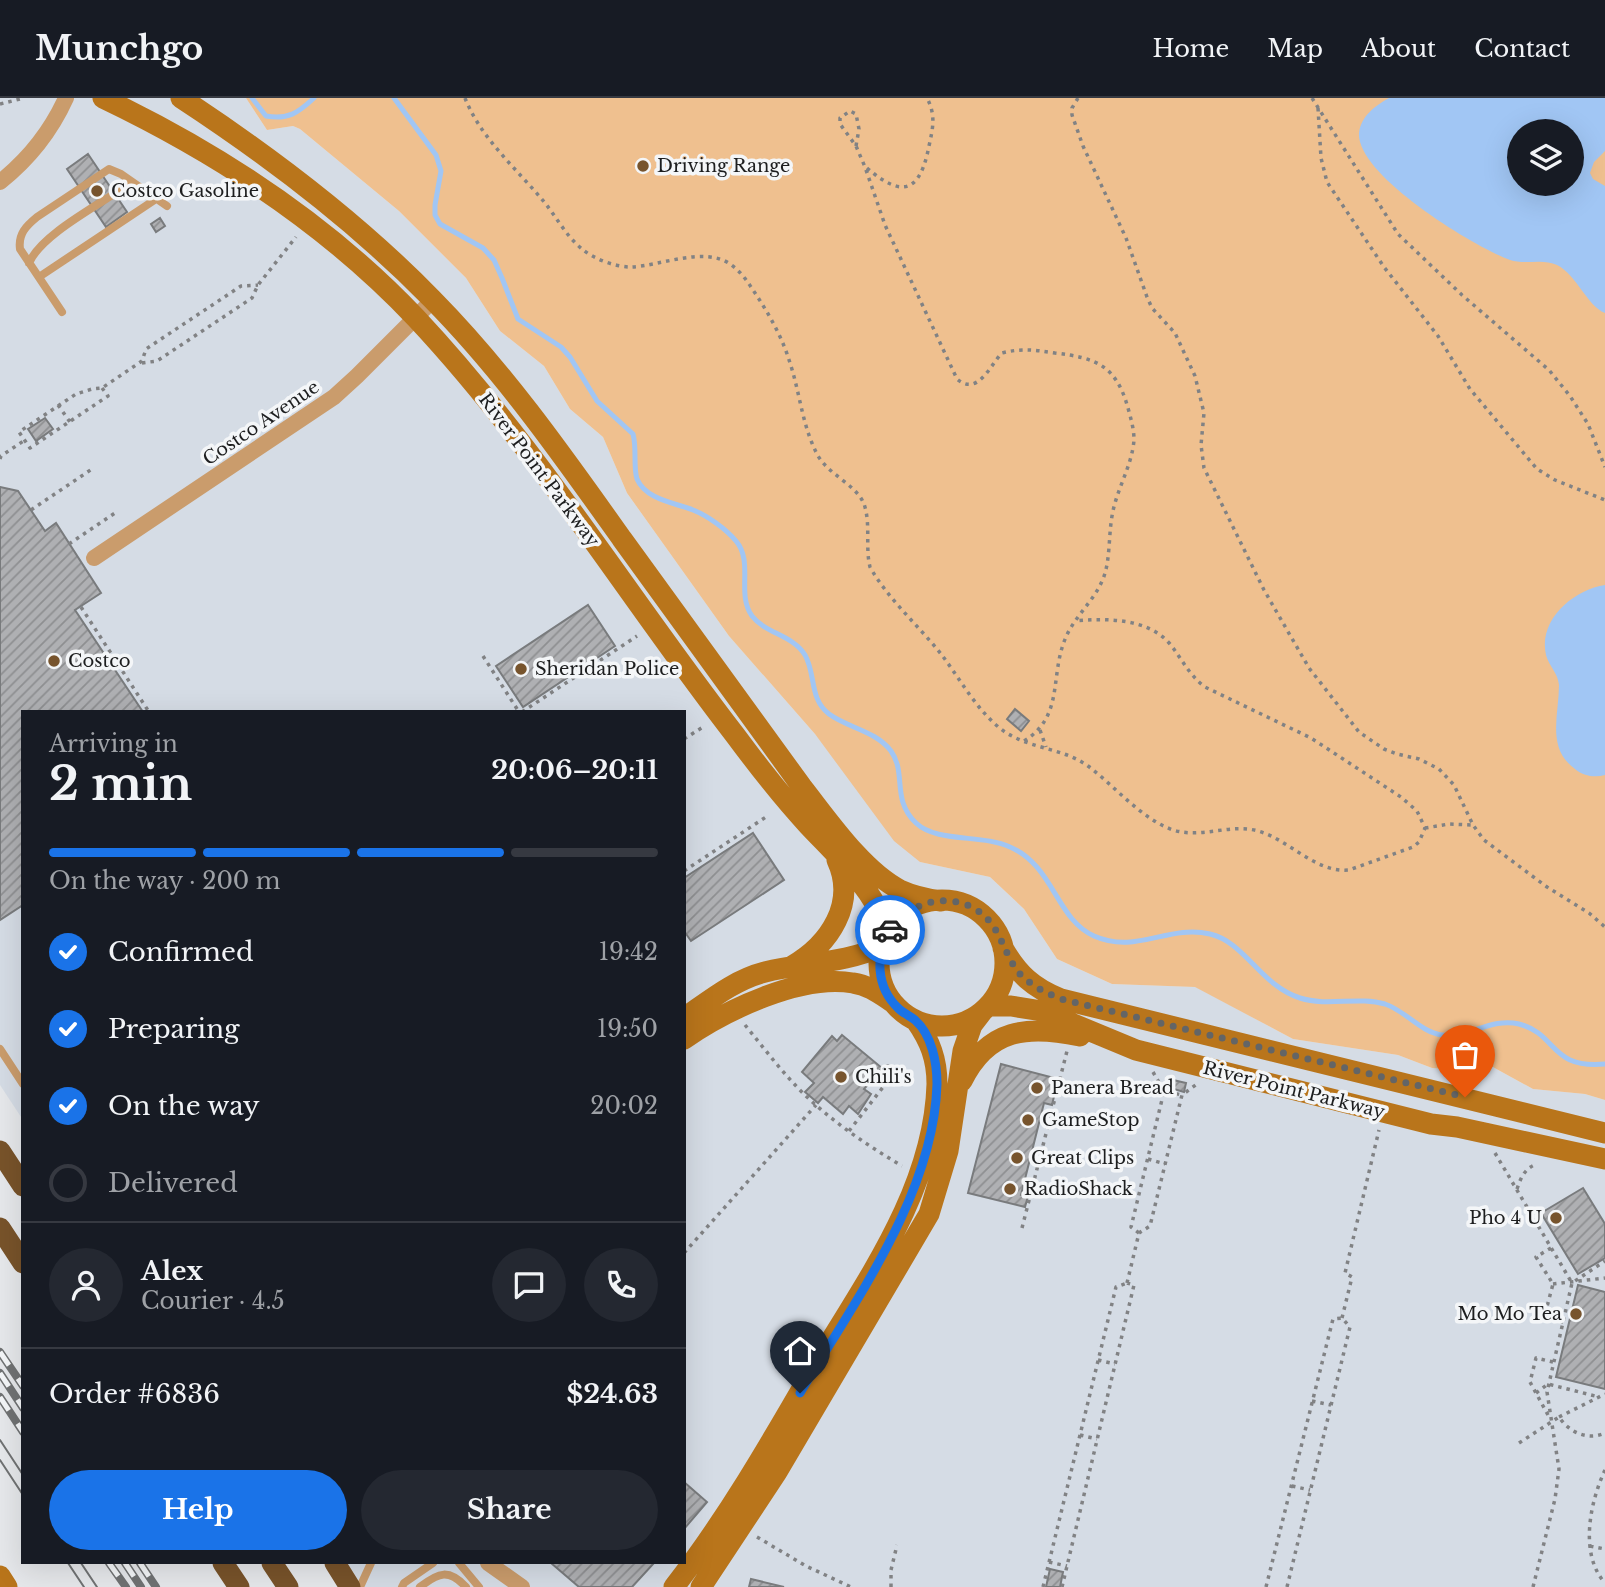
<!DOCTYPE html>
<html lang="en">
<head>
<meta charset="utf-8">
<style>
  :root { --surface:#171b24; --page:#242831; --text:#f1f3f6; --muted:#9ea1a6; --line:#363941; --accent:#1a73e8 }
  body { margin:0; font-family:"Libre Baskerville",serif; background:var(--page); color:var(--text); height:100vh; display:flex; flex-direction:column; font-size:26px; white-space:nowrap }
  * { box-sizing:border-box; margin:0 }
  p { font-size:23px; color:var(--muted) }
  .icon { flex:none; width:38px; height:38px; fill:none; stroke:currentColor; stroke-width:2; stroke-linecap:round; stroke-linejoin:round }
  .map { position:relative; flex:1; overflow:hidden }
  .drawer { position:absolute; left:21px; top:612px; width:665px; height:854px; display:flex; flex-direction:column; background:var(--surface); border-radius:0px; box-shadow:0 7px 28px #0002 }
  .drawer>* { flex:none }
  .tools { position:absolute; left:1507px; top:21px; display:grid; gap:14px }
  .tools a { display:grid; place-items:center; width:77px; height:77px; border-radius:50%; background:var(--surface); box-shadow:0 7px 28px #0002; font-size:35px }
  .pin { position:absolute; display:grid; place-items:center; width:60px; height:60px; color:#fff; margin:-72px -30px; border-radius:50% 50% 50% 0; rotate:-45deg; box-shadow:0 0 7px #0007 }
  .pin .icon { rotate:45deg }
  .courier { position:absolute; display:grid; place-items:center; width:70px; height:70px; margin:-35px; border:5px solid #1a73e8; border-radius:50%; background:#fff; color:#222; box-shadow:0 2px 9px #0007 }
  .summary em { font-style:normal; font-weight:700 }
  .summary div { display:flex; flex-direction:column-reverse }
  .summary { display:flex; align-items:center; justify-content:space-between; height:119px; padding:0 28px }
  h1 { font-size:46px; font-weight:700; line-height:52px }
  .bar { display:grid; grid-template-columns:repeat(4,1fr); gap:10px 7px; align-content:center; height:84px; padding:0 28px }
  .bar i { height:9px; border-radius:5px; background:var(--line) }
  .bar .active { background:var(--accent) }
  .bar p { grid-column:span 4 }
  .line { display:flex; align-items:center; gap:18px; padding:0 28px; border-top:2px solid var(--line) }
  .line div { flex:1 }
  .round { display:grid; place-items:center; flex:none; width:74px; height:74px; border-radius:37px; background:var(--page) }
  ol { padding:0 28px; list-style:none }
  li { display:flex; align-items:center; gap:21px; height:77px }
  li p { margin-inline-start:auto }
  li .icon { padding:7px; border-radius:50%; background:var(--accent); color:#fff; stroke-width:4 }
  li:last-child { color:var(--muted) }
  li i { width:38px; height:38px; border:4px solid var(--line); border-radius:50% }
  .action { display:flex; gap:14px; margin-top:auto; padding:14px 28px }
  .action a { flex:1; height:80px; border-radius:42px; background:var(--accent); color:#fff; font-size:28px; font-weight:700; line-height:80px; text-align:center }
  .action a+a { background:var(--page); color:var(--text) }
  header { display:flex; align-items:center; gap:42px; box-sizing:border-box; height:98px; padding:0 35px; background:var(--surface); border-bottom:2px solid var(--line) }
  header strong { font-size:33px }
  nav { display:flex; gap:38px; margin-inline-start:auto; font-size:24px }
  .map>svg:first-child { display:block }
</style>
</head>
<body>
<header>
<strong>Munchgo</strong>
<nav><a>Home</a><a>Map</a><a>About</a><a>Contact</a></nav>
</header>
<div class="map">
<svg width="1605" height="1489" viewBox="0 0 1605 1489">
  <defs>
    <pattern id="building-hatch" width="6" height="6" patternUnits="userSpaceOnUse" patternTransform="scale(1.75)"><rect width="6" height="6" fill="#afb0b3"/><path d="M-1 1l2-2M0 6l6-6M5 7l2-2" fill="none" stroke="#8e8f91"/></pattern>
  </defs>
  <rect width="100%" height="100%" fill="#e6e8eb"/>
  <!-- built -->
  <path fill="#d5dce5" d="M0,0H246L267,32L293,28L300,31L399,113L466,180L500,233L544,268L570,311L603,339L627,395L729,538L815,636L920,764L990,779L1024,811L1057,861L1112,886L1196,889L1293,941L1398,957L1432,970L1446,971L1491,968L1533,991L1585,996L1605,1002V1489H363L347,1465H684V614H23V1022L0,987Z"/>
  <!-- grass -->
  <path fill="#efc08f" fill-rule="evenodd" d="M246,0H1605V1002L1585,996L1533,991L1491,968L1446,971L1432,970L1398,957L1293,941L1195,889L1112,886L1057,861L1024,811L990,779L920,764L894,743L815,636L729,538L627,395L603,339L570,311L544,268L500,233L466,180L399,113L300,31L293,28L267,32ZM1519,33H1572V86H1519Z"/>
  <!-- water -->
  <path fill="#a1c6f4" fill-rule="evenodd" d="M1389,0H1605V53L1594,64L1590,75L1593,81L1605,88V215C1587,208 1577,177 1557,167C1543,160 1525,167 1510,162C1474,149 1356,77 1359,35C1361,18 1375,8 1389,0ZM1519,33H1572V86H1519Z
    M1605,487V677C1595,680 1583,678 1575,671C1546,650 1559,617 1559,587C1558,575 1549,568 1546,557C1538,522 1573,492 1605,487Z"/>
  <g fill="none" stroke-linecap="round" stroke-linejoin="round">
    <!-- stream -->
    <path stroke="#a1c6f4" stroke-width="5" d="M252,0L266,18C288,22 298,15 314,0
      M394,0L436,57L441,73L435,107V117L440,126L483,150L494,162L502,180L518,221L561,249L570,259L597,303L633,336C637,350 633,369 637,381C646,402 676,405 693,412C708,418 726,431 736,443C754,464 736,496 752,518C766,536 793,537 805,557C816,576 809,601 829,616C848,630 876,633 891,653C907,676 891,701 916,725C937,745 982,736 1010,749C1054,768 1056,821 1094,838C1137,857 1168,826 1210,836C1245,844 1261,888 1300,900C1328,909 1358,898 1385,906C1406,913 1420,934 1442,937C1468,941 1491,919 1519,926C1558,936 1549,971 1605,966"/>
  </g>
  <!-- building -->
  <path fill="url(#building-hatch)" stroke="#797b7d" stroke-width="2" d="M88,56L127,114L106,129L67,71Z
    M160,120L165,128L156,134L151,126Z
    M45,320L53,331L36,343L28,331Z
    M0,389L18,393L45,433L56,425L101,495L75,512L143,614H23V807L0,822Z
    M588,507L615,548L523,609L496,568Z
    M1015,611L1029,623L1021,633L1007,621Z
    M753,735L784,782L691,843L684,833V780Z
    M842,937L882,970L864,991L871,996L858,1016L849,1008L843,1016L823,999L818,1005L805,994L814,985L802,974L832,938L837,943Z
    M1001,966L1058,981L1052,1007L1044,1005L1021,1097L1028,1098L1025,1109L968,1095Z
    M1169,981L1186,985L1184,994L1167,989Z
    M1583,1090L1605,1126V1160L1578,1176L1541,1115Z
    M1578,1187L1605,1194V1291L1556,1279Z
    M684,1384L707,1404L684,1431Z
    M551,1465H654L632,1489H579Z
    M1050,1471L1063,1474L1060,1489H1046Z
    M751,1481L784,1489H749Z"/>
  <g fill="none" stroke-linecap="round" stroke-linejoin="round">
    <!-- path -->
    <path stroke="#818284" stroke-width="3.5" stroke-dasharray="3.5 5" stroke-linecap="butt" d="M465,0C481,41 518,72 545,105C557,120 567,139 582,151C594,161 615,169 631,169C660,168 704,148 730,166C742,174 749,186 757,198C770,218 783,241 790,265C800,295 802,327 817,356C828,377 856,386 864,406C871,426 865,449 870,469C888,501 918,527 941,556C961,582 978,615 1005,634C1031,651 1063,650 1088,668C1116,689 1140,720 1173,732C1202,741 1230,725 1258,733C1290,742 1315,775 1349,772L1413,749L1419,744L1425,730L1417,713L1401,699L1311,640L1205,589C1189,577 1182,561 1170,546C1148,520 1106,520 1075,523
      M1078,0L1072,10V17L1083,48L1126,140L1147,199L1152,210L1175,235L1195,278L1204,315L1201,347L1204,370L1264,492L1309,570L1359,634L1384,651L1397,656L1419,661L1439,671L1454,687L1473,727L1484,742L1547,789L1589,815L1605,829
      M1312,0L1398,136L1462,197L1549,272L1570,298L1588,326L1605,369
      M0,6L24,0
      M1318,10L1321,60L1327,84L1384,169L1438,238L1470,291L1537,371L1555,382L1605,402
      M856,48L859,31L856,16L850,13L840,20V26L856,48L865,69L885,127L957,281C978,299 990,267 1002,255C1021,250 1036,252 1055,255C1096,260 1116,267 1128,310C1131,321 1134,331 1134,342C1132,367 1118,389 1113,413C1108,435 1111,461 1103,481C1094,503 1075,518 1066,539C1049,577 1065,618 1024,643
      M867,70C903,101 920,94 929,48C933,30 936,17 927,0
      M142,265L157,263L252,200L258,187L296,139
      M102,290L108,298L30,350L19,334L76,296L92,291L102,290L142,263L146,251L241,188L258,187
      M58,307L70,324
      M0,361L1,358L25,342
      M31,412L92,371
      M69,446L115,415
      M81,509L149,614
      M483,558L519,614
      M522,614L637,538
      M1040,632L1046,649
      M684,641L703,629
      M1425,730L1449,726L1473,727
      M684,773L769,717
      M745,927C768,955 790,985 817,1008C843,1031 872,1050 902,1068
      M1153,974L1164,993L1182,997
      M849,1033L887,984L889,977L887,963
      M1495,1055L1572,1185
      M1148,1061L1165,1066
      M1517,1091C1521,1079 1525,1070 1537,1066
      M1022,1130L1067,953
      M1139,1135L1131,1129L1168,977
      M1551,1150L1536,1159L1553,1186L1544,1220L1563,1224
      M684,1155L816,1007
      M1127,1185L1139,1135L1150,1128L1182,997L1197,986
      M1553,1186L1605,1180
      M1342,1220L1352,1179L1345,1175L1379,1032
      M1098,1262L1115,1266
      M1536,1295L1548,1286L1599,1299
      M1312,1303L1331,1307
      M1548,1317L1530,1284L1536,1260L1553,1264
      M1559,1319L1605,1296
      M1080,1337L1097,1341
      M1519,1345L1559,1319C1569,1334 1587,1343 1605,1335
      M1605,1372C1590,1404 1579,1456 1605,1485
      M1292,1388L1310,1392
      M757,1439L806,1468L851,1489
      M1590,1448L1605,1451
      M1049,1464L1067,1468
      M891,1489V1472L897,1447
      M1043,1489L1116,1189L1127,1185
      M1062,1489L1134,1187L1127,1185
      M1266,1489L1333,1221L1342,1220
      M1287,1489L1350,1229L1342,1220
      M1533,1489L1555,1401L1559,1371L1547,1294L1572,1185L1605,1163"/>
    <!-- lane -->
    <path stroke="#ca9c6c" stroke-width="8" d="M29,165C41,137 97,108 123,90L136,88
      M39,179L156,101
      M62,214L20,151C18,136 26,128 37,119L109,71L121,76L167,108
      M0,951L23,986
      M459,1465L479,1489
      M360,1489L371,1465
      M402,1489L404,1485L433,1465
      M420,1489C439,1474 449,1471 466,1489"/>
    <!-- street -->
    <path stroke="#ca9c6c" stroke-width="16" d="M0,84C29,61 51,33 66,0
      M94,460L334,299L357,278L433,202
      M488,1465L522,1489"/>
    <!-- secondary -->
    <path stroke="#b9751b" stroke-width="21" d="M103,0C218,55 328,127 416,220C536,348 628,499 735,637C758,668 782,699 808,727C841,762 870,787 889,833
      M181,0C271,59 357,124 432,201C504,274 563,358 622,441C682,524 742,607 802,689C828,722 862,772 900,792C913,798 927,801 941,803
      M879 865a63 63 0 1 1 126 0a63 63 0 1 1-126 0Z
      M1003,850C1018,876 1033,890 1061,901L1605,1035
      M792,868C830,846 857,805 837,762
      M988,908H1011L1042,913L1136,952L1431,1026L1457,1029L1605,1061
      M684,920C710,902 734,882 765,874C805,864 844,866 882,848
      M684,941C726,912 801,876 853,885C868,887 880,896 892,904
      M962,983C988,930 1028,927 1080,938
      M0,1478L7,1489
      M674,1489C726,1422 769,1348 811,1275C863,1187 934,1093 937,986C937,961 930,943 916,923
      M701,1489L777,1374L929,1116L948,1053L963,953L972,927L982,914"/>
    <!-- highway -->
    <path stroke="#78532a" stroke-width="21" d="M0,1053L23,1088
      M0,1130L23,1165
      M223,1465L239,1489
      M272,1465L288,1489
      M335,1465L350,1489"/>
    <!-- tram -->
    <path stroke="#707273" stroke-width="2" d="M0,1342L23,1377
      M0,1362L23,1397
      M68,1465L84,1489
      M81,1465L97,1489"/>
    <defs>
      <path id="rail" d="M0,1254L23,1288
        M0,1275L23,1310
        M0,1299L23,1334
        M109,1465L126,1489
        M125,1465L141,1489
        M140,1465L156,1489"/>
    </defs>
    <!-- rail casing -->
    <use href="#rail" stroke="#707273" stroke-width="8"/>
    <!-- rail -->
    <use href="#rail" stroke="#f4f6f8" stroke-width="5" stroke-dasharray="16" stroke-linecap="butt"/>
  </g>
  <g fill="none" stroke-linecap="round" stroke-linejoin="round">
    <!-- done -->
    <path stroke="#636566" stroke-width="7" stroke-dasharray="0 12.6" d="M890,832C913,798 964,791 991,825C1003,841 1007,861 1020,876C1032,888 1046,895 1061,901L1465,999"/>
    <!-- route -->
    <path stroke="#1a73e8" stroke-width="9" d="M800,1295C854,1204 934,1096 937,986C937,965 932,937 915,922C910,918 903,915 898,910C876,889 875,857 890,832"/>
  </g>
  <!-- markers -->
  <g fill="#77542d" stroke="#f4f6f8" stroke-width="2.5">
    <circle cx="643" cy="68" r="7"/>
    <circle cx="97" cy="93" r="7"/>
    <circle cx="54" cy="563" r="7"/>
    <circle cx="521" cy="571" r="7"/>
    <circle cx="841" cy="979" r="7"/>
    <circle cx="1037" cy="990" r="7"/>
    <circle cx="1028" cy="1022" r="7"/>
    <circle cx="1017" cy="1060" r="7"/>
    <circle cx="1010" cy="1091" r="7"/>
    <circle cx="1556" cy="1120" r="7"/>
    <circle cx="1576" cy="1216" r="7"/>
  </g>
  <g text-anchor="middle" stroke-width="7" stroke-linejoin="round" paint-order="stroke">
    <!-- poi labels -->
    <g font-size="18" fill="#1d1e1f" stroke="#f4f6f8" text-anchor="start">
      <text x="657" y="74">Driving Range</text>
      <text x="111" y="99">Costco Gasoline</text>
      <text x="68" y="569">Costco</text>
      <text x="535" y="577">Sheridan Police</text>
      <text x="855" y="985">Chili's</text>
      <text x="1051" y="996">Panera Bread</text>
      <text x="1042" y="1028">GameStop</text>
      <text x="1031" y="1066">Great Clips</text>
      <text x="1024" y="1097">RadioShack</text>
      <text x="1542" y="1126" text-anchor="end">Pho 4 U</text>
      <text x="1562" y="1222" text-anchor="end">Mo Mo Tea</text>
    </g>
    <!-- street labels -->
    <g font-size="18" fill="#1d1e1f" stroke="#f4f6f8">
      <text transform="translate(261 325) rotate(-34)" y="6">Costco Avenue</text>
      <text transform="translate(539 372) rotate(53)" y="6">River Point Parkway</text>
      <text transform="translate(1294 992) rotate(14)" y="6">River Point Parkway</text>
    </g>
  </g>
</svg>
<div class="tools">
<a><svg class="icon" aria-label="layers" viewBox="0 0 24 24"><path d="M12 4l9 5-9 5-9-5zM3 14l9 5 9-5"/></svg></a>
</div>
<div class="pin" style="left:1465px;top:999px;background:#ea580c"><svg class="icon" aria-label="bag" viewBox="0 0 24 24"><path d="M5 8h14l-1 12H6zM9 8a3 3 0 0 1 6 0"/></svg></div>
<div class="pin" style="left:800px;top:1295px;background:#1f2937"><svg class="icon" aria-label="home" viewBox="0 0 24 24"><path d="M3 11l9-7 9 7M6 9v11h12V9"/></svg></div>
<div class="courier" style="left:890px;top:832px"><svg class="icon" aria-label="car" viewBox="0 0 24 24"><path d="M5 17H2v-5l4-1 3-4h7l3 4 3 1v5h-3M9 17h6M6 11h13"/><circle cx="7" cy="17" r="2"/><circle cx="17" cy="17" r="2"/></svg></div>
<section class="drawer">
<div class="summary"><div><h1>2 min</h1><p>Arriving in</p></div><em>20:06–20:11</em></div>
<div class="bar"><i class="active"></i><i class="active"></i><i class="active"></i><i></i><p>On the way · 200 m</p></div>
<ol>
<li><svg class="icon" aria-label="check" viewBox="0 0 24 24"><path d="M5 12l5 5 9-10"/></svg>Confirmed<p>19:42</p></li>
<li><svg class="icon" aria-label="check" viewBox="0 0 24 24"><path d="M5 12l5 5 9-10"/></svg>Preparing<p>19:50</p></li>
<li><svg class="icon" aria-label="check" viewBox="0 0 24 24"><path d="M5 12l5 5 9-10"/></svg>On the way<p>20:02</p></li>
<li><i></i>Delivered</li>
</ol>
<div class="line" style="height:126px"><a class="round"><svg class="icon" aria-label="person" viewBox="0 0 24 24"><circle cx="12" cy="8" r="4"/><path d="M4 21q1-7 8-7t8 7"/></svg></a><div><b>Alex</b><p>Courier · 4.5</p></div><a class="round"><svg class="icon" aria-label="chat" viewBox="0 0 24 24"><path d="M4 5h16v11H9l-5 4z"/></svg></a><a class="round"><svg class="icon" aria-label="phone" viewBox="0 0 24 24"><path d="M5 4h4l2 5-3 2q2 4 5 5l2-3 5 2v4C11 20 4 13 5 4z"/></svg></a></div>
<div class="line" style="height:91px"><div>Order #6836</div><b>$24.63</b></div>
<div class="action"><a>Help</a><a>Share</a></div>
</section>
</div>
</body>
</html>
